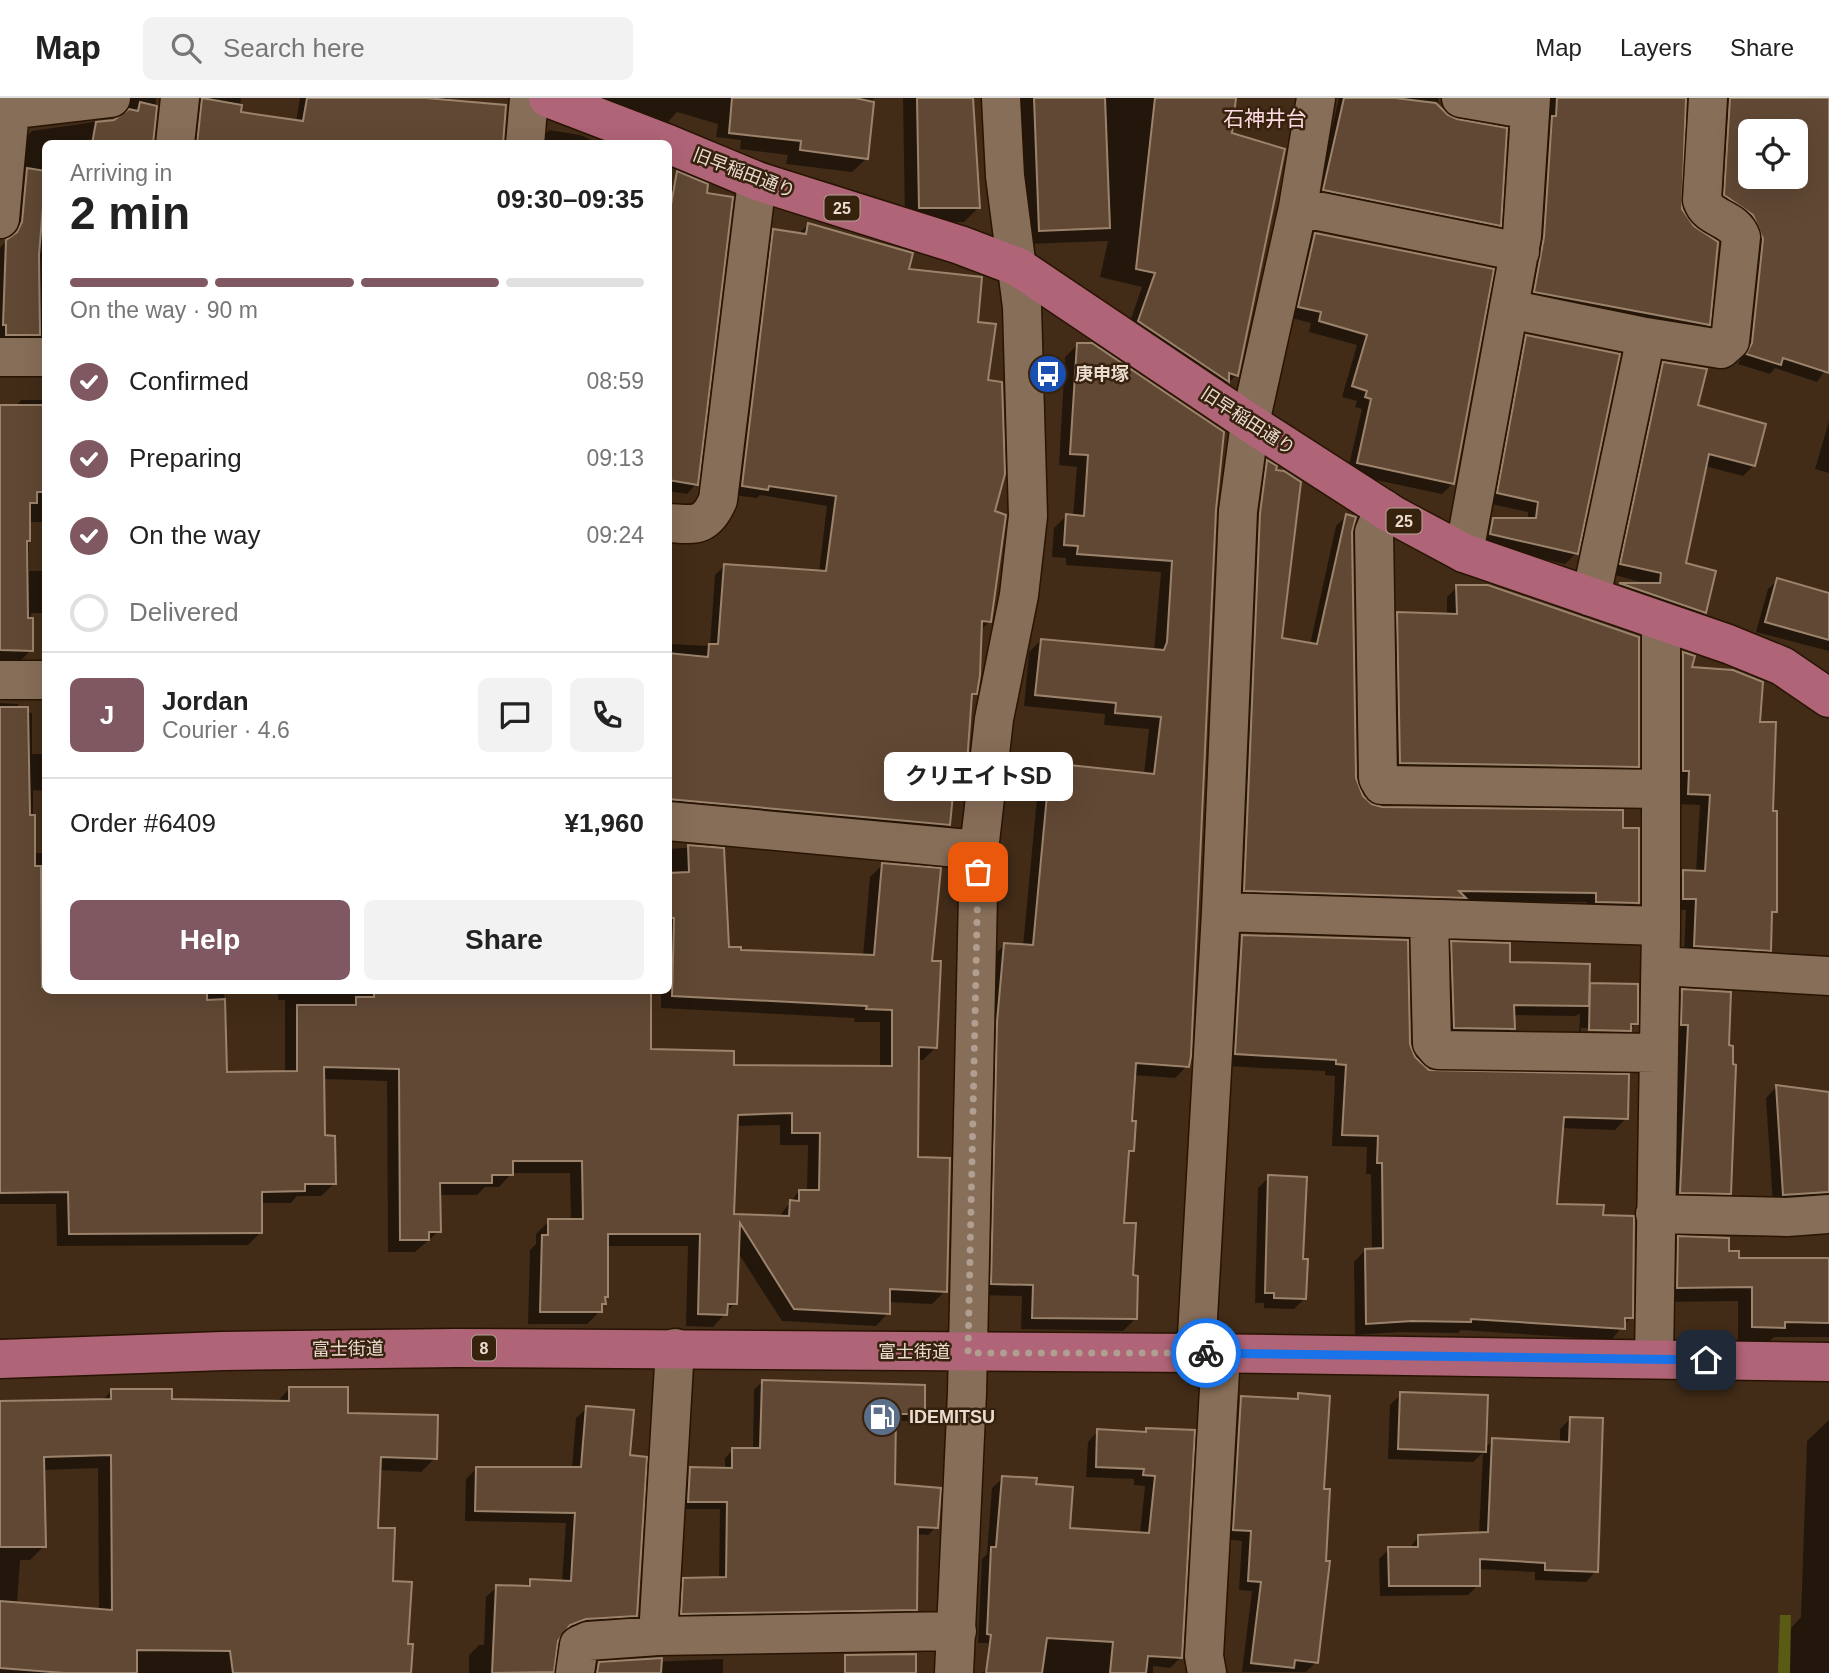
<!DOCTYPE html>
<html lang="en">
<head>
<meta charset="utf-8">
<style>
  :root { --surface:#fff; --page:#f2f2f2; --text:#222; --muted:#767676; --line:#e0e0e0; --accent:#805861 }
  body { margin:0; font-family:Arial,"Noto Sans JP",sans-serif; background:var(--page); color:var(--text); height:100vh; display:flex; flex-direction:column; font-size:26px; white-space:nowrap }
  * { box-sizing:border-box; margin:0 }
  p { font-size:23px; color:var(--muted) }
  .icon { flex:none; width:38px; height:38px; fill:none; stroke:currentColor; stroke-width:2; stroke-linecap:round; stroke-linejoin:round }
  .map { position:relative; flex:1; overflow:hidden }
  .side { position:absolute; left:42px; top:42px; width:630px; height:854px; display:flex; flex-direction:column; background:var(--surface); border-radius:10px; box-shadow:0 7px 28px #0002 }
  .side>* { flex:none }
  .tools { position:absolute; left:1738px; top:21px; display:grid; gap:14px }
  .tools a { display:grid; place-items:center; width:70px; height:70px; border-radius:10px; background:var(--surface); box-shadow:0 7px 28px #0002; font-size:35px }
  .pin { position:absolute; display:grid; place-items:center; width:60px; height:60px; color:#fff; margin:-30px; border-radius:14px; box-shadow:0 4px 10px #0006 }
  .courier { position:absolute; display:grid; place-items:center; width:70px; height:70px; margin:-35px; border:5px solid #1a73e8; border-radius:50%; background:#fff; color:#222; box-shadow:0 2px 9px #0007 }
  .bubble { position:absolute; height:49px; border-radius:10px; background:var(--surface); box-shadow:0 7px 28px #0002; font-size:23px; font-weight:700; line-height:49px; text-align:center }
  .head em { font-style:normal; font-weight:700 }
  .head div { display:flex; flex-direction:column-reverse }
  .head { display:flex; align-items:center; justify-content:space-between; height:119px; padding:0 28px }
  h1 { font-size:46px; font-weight:700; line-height:52px }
  .bar { display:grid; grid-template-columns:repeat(4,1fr); gap:10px 7px; align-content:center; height:84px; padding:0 28px }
  .bar i { height:9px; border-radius:5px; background:var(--line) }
  .bar .active { background:var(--accent) }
  .bar p { grid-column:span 4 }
  .line { display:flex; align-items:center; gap:18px; padding:0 28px; border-top:2px solid var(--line) }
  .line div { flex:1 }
  .round { display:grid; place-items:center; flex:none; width:74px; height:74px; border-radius:10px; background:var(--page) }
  ol { padding:0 28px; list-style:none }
  li { display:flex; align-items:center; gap:21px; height:77px }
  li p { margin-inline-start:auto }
  li .icon { padding:7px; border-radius:50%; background:var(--accent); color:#fff; stroke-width:4 }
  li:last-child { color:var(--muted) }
  li i { width:38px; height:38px; border:4px solid var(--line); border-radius:50% }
  .cta { display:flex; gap:14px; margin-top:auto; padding:14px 28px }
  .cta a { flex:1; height:80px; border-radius:10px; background:var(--accent); color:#fff; font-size:28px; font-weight:700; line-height:80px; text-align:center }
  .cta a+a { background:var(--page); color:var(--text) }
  header { display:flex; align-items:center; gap:42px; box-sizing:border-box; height:98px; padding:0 35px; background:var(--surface); border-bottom:2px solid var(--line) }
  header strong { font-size:33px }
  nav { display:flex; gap:38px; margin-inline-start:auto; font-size:24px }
  .search { width:490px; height:63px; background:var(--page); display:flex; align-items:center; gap:18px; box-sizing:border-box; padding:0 24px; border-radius:10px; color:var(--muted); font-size:26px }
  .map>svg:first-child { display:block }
</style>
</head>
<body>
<header>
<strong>Map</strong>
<div class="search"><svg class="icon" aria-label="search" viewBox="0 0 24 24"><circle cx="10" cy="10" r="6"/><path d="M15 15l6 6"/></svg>Search here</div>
<nav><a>Map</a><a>Layers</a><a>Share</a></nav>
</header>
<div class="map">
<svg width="1829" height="1575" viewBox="0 0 1829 1575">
  <rect width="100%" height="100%" fill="#422c18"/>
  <!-- green -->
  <path fill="#595b14" d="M1780,1517H1791L1790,1575H1778Z"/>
  <!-- shadow -->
  <path fill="#0007" fill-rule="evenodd" d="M121,0H156L154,46H46V245L0,246V150L13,135L22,43L32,33L122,20Z
    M190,0H241L239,16L296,24L300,0H448V4L502,46H189Z
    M580,0H873L867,60L852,74L786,66L788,57L740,51L741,42L716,39L718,26L677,14L657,36Z
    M903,0H972L978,110L964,124H905Z
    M1020,0H1234L1230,36L1236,277L1222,291L1125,238L1142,189L1100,179L1108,143L1026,146Z
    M1339,0H1438L1439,9L1499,127L1490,136L1315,101Z
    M1541,0H1687L1678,101L1688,124L1708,226L1699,236L1525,203Z
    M1718,0H1829V267L1817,284L1775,270L1770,276L1738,266L1743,256L1715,107ZM1750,33H1796V79H1750Z
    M549,32L580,37L601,46H539Z
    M668,89L731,101L696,386L687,396L668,393Z
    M808,127L911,156L907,173L976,225L986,283L993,415L990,523L980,533L975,596L970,601L965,665L954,675L949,727L939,736L668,711V546L710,548L715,477L724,468L819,474L827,408L760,397L757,400L733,397L764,142L774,133L798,136Z
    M1315,137L1453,385L1442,396L1347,376L1362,311L1355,309L1357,303L1342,299L1357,247L1309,234L1311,225L1288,219L1304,147Z
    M1527,239L1576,455L1565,466L1480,446L1482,432L1493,421L1528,422V414L1487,405L1516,250Z
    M1077,247L1214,412L1187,968L1175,980L1133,977L1132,1052L1127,1057L1123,1126L1135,1221L1123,1233L1021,1231L1022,1198L980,1197L992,859L1004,847L1023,848L1039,679L1051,667L1144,676L1149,631L1104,627L1105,616L1024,608L1029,554L1041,542L1154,553L1161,474L1066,467V460L1052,459L1054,430L1066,418L1073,419L1077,369L1059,367L1065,259Z
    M1664,266L1696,309L1754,367L1743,378L1705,368L1684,466L1704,514L1693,525L1610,496L1619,487H1651L1611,476L1653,276Z
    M21,302H46V424H29V473H46V515H31V552L18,565L0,573V309H15Z
    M1829,323V375L1815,371Z
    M1267,364L1280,542L1310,547L1336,428L1346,418L1350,434L1354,681L1362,699L1371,708L1381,711L1622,732L1637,805L1627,815L1587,814V804L1234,802L1258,374Z
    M1778,482L1829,496V553L1756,534L1768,491Z
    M1457,489L1637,668L1627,678L1390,675L1388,526L1398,516L1447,518V499Z
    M1683,556L1690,571L1758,625L1772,715L1775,813L1770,818L1769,852L1758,863L1684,858L1686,812L1673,811V784L1684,774H1696L1700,707L1678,706L1673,566Z
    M0,605L18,606V611L32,615V656H46V693L33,692V755H46V803H40V890L224,892L225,976L285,975V902H278V892H649V953L732,968L880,970V924H854L855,920L661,910V892H668V751L697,749L727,851L739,854L863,858L870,779L882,767L931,865L936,949L923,962H918L916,1061L945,1193L932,1206L888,1204V1215L876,1228L782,1223L737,1153L735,1205L713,1229L686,1228L688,1148H606L607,1198L600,1213L587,1226H528L530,1152L536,1146V1136L549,1123H571L570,1075H512L499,1089H485L477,1097H439V1133L415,1154H388L387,983L322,981L324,1039L334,1086L321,1098H297L291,1105H261V1134L248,1147L57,1148L56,1106H0ZM780,1027V1047H808L807,1094L799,1093L778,1120L733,1118L736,1028Z
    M1242,838L1408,946L1414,960L1429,974L1626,1020L1615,1032L1561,1030L1555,1107L1602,1119L1631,1219L1611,1242L1461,1232L1458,1235L1400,1234L1355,1237L1354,1164L1365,1152H1372L1371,1076H1366L1367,1049L1332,1048L1335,978L1325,977V973L1224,968L1231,850Z
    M1452,845L1508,866L1588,889L1591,887L1636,925L1618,943L1579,942L1580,915L1576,918L1512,917L1513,930L1502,941L1443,940L1441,856ZM1581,930L1628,931L1624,934H1581Z
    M1683,893L1727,949L1729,1095L1718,1106L1670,1105L1672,904Z
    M1776,989L1829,996V1101L1773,1107L1766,1000Z
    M1269,1079L1301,1163L1305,1200L1294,1211L1264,1210V1205H1255L1258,1090Z
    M1679,1140L1727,1155L1737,1162H1829V1239H1774L1769,1244H1738V1203L1663,1204V1155Z
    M762,1284L923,1315L915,1323H895L893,1388L936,1429L928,1437L916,1436L915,1511L907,1519L674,1523L676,1489L684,1481H719L720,1411H681L683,1379L691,1371H725V1360L733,1352H753L754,1292Z
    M290,1290L435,1360L421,1374L379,1372L376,1431L406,1547L409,1575H0V1304L102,1303L111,1293L170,1302L276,1305ZM98,1370L99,1513L17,1506L20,1462H30L44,1448L43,1372Z
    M1401,1296L1484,1351L1493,1342L1560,1345V1331L1570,1321L1596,1473L1586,1484L1535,1482V1474L1478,1471V1487L1468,1497L1380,1498L1379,1461L1389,1451H1409L1419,1438L1479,1436L1483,1355L1473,1364L1388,1361L1390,1307Z
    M1299,1297L1322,1393L1316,1564L1306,1574H1242L1252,1493L1239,1492L1242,1443L1224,1441L1231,1309L1241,1299L1294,1302Z
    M587,1310L629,1359L636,1517L625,1527L574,1531L559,1539L552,1575H469V1557L479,1547H484L486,1499L497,1489L524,1490L531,1483L562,1484L566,1425L465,1423L466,1381L476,1371H572L576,1320Z
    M1829,1322V1575H1790L1791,1530L1801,1519L1807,1343Z
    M1098,1333L1193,1334L1181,1559L1170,1570L1153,1568V1575H982L987,1571L988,1545H978L982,1461L987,1456L992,1390L1003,1380L1034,1388L1068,1431L1140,1436L1145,1388L1134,1387V1381L1086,1379L1088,1344Z
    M723,1561V1575H590L599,1566Z"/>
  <!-- building -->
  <path fill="#604834" stroke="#9c836c" stroke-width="2" fill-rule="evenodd" d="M202,0L242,7L241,14L303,23L307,0H426L506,7L503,46H197Z
    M732,0H855L874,4L868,61L800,52L801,43L729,35Z
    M917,0H973L980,110H919Z
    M1034,0H1105L1110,130L1039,133Z
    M1155,0H1236L1232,35L1285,51L1238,278L1229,275V284L1138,223L1155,175L1136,171Z
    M1344,0H1395L1436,5L1448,17L1457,21L1507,30L1501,128L1323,92Z
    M1557,0H1686L1682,111L1694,128L1718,144L1710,227L1534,194L1544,139L1552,18H1556Z
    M1730,0H1829V275L1783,260L1781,267L1746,256L1752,245L1763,141L1753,117L1724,97ZM1750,33H1796V79H1750Z
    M140,4L157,8L153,46H92L96,24L114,22L129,11L138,13Z
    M27,70L46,73L39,157L40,237H6V227H3L6,142L17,134L22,124Z
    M677,73L708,86L707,95L733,99L698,387L668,382V124Z
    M808,125L913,155L909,171L982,179L978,224L996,226L988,282L1002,284L1005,376L995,413L1006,417L991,524L982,523L980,577L977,596H972L967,666L956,665L950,727L668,701V555L708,559L709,546H718L724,466L826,473L836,398L769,388L768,392L742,388L773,131L806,136Z
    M1315,135L1494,171L1454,386L1357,365L1371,301L1365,299L1367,293L1352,288L1367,237L1319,223L1321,214L1298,209Z
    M1526,237L1620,256L1578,456L1490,436L1493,420H1536L1538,404L1497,395Z
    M1077,245H1092L1224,334L1216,412L1191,958L1189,969L1136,965L1132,1023H1136L1134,1053H1129L1124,1125H1136L1133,1177L1138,1178L1137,1221L1032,1220L1033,1187L991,1186L997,924L1004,845L1033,847L1050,665L1154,676L1161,619L1115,615L1116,605L1035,597L1041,541L1164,552L1167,544L1172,463L1077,456L1078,448L1064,447L1066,416L1084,418L1088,357L1070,356Z
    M1663,264L1707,271L1698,307L1766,326L1755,368L1709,356L1686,465L1716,473L1706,515L1619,485H1660L1661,475L1620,466Z
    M0,307H46L44,394H37V405H30V443H27L28,520H33V553L0,552Z
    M1267,362L1277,368L1276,372L1284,373L1301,384L1282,540L1317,546L1346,416L1356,419L1352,434L1356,680L1363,698L1372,706L1382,709L1623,712V730H1639V805L1596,804V795L1459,793L1466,800L1244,793L1260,415Z
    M1777,480L1829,495V542L1765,524Z
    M1456,487H1488L1639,539V669L1400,665L1397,514L1457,516Z
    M1683,554L1695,558L1692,569L1733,572L1763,584L1760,624H1776L1773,713H1777V814H1772L1771,853L1694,848L1696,801H1683V772L1705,773L1710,697L1688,696L1689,673H1683Z
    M0,609H28L30,717H35V768H41L42,889H46V892L207,895V902L225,901L227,974L297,973V907H356V899H374V894L398,892H651V951L734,953V967L892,968V912L866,911L867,908L672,898L674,820H668V775L689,774L688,747L724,750L729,849H741V852L874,857L882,765L941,770L932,863H941L937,950L919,949L918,1059L950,1060L947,1194L890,1191V1216L794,1211L740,1125L737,1206H728L727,1217L698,1216L700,1136H608V1199H605L606,1206H602V1214H540L542,1137H548V1121H583L582,1063H513V1077H492V1085H440L441,1134H429V1142H400L399,971L324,969L325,1037L335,1038L336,1086H305V1093L262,1094V1135L69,1136L68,1094L0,1095ZM792,1015V1035H820L819,1092H799V1103L790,1102L789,1118L734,1116L738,1017Z
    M1242,837L1408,842L1410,946L1415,959L1429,972L1629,976L1628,1021L1564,1019L1557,1106L1604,1107L1603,1117L1634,1118L1633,1220H1625V1231L1471,1221V1224L1412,1223L1366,1226L1365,1151L1383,1150L1382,1065H1377L1378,1038L1342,1037L1346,967L1336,966V962L1235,956Z
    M1451,843L1510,845V864L1590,866L1589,908L1514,907L1515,931L1454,930Z
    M1590,885L1638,886V926H1631V933L1589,932Z
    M1682,891L1731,894L1729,947L1733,948V966L1736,967L1731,1096L1680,1095L1688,927H1681Z
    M1776,987L1829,994V1094L1783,1097Z
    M1268,1077L1307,1079L1303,1161H1308L1306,1201L1274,1200V1195H1265Z
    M1678,1138L1729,1140V1153H1739V1160H1829V1225L1785,1224V1230L1752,1229V1189L1677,1190Z
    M762,1282L925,1287V1316H896L895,1386L941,1390L938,1430L918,1429L917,1512L681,1516L683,1480L726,1479L727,1404H688L690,1369L732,1370V1350H760Z
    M289,1289H348V1315L438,1317L437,1361L381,1359L378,1430H395L393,1483L412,1484L408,1546H413L411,1575H233L230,1553L137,1552V1575H64L0,1570V1503L112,1512L111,1357L44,1359L46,1449H0V1303L111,1301V1291H172V1301L289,1303Z
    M1400,1294L1488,1297L1486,1354L1398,1351Z
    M1298,1295L1330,1298L1324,1391H1330L1326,1463H1330L1318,1565L1295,1562L1294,1570L1251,1565L1261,1484L1248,1483L1251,1433L1233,1432L1241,1298L1298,1301Z
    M586,1308L634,1312L630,1357L647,1359L637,1518L586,1521L570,1527L558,1543L554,1574L492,1575L496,1487L530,1488V1481L571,1483L575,1415L475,1413L476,1369H581Z
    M1570,1319L1603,1320L1598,1474L1545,1472V1465L1480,1461V1488H1389L1388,1449H1418V1437L1488,1434L1492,1340L1569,1344Z
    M1146,1330L1195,1332L1182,1560L1148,1558L1146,1575H1110L1113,1544L1047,1540L1042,1575H986L991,1537L987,1536L991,1449H996L1002,1378L1037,1380L1036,1386L1073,1389L1070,1430L1149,1435L1155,1378L1143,1377L1144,1371L1096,1369L1097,1331L1146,1334Z
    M916,1556V1575H845V1557Z
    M662,1560L661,1575H597L599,1564Z"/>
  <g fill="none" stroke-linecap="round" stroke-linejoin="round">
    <defs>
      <path id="minor" d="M1461,0L1530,12
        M0,13L111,0
        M175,46L180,0
        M525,46L529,0
        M1298,109L1520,154
        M0,121L10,12
        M1509,211L1646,239L1721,251L1730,243L1741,139C1734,119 1708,122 1702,102L1708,0
        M0,259H46
        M1384,411L1374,434L1378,680L1382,687L1661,691
        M668,425C696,427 706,429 718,402L757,83
        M1464,455L1522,138L1531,0
        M1591,499L1646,239
        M0,582H46
        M668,723L979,752
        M1221,814L1661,828
        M1429,821L1432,945L1438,952L1658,955
        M1661,868L1829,878
        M1655,1116L1787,1119L1829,1116
        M1196,1255L1221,814L1238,413L1250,325L1298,109L1316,0
        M1654,1261L1661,828V525
        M658,1538L675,1250
        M575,1575L579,1547L588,1543L658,1538L957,1533
        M954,1575L967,1295L979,752L994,621L1019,497L1028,418L1022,209L1005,78L1001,0
        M1207,1575L1204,1558L1221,1255"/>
      <path id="major" d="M548,0L668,46
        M668,46L757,83L960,147L1018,169L1250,325L1393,417L1464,455L1728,546L1782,568L1829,600
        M0,1261L223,1253L456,1250L1196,1255L1829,1264"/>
    </defs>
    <!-- minor casing -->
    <use href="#minor" stroke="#281402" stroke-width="41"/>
    <!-- major casing -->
    <use href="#major" stroke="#281402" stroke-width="41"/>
    <!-- minor -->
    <use href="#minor" stroke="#876e58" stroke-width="38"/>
    <!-- major -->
    <use href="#major" stroke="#b06477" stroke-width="38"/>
  </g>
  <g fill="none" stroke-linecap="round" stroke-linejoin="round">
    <!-- done -->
    <path stroke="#b09e90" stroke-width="7" stroke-dasharray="0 12.6" d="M978,774L968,1255H1206"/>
    <!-- route -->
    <path stroke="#1a73e8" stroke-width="9" d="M1206,1255L1706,1262"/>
  </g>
  <!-- icons -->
  <defs>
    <symbol id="bus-disc" viewBox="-11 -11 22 22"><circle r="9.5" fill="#1a4fb4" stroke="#37220e"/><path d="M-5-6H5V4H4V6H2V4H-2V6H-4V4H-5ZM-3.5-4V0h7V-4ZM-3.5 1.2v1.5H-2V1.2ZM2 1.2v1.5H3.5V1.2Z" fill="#fff"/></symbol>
    <symbol id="fuel-disc" viewBox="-11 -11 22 22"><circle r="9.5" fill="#5c6f8a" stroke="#37220e"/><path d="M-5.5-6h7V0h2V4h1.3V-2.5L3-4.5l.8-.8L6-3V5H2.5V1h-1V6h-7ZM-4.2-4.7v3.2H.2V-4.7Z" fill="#fff"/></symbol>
  </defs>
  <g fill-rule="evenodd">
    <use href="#bus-disc" x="1026" y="254" width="44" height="44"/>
    <use href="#fuel-disc" x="860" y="1297" width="44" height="44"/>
  </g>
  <g text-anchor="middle" stroke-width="5" stroke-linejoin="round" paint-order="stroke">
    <!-- shield labels -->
    <g fill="#37220e" stroke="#b5a496" stroke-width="2">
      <rect x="824.5" y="97.5" width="35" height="25" rx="5"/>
      <rect x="1386.5" y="410.5" width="35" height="25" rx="5"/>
      <rect x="472" y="1237.5" width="24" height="25" rx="5"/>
    </g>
    <g font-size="16" font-weight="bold" fill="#ebdcd0">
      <text x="842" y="116">25</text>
      <text x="1404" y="429">25</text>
      <text x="484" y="1256">8</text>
    </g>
    <!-- street labels -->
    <g font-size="18" fill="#ebdcd0" stroke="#37220e">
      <text transform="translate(744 75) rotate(21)" y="6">旧早稲田通り</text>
      <text transform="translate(1248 323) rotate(33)" y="6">旧早稲田通り</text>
      <text transform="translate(348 1251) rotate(-1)" y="6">富士街道</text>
      <text x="914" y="1260">富士街道</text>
    </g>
    <!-- poi labels -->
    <g font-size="18" font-weight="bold" fill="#ebdcd0" stroke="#37220e" text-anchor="start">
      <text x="1075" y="282">庚申塚</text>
      <text x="909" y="1325">IDEMITSU</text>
    </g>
    <!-- quarter labels -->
    <g font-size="21" fill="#fddae1" stroke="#37220e">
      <text x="1265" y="28">石神井台</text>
    </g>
  </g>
</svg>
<div class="tools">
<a><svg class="icon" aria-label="locate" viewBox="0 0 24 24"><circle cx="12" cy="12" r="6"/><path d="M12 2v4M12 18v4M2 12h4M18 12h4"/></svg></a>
</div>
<div class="pin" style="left:978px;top:774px;background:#ea580c"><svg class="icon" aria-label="bag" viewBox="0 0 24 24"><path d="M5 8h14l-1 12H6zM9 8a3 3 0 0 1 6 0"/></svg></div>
<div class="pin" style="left:1706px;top:1262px;background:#1f2937"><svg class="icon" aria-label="home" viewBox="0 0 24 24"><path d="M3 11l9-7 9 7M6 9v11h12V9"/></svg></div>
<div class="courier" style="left:1206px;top:1255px"><svg class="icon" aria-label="bike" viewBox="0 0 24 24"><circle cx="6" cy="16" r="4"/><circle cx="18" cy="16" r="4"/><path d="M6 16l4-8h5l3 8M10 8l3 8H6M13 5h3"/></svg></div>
<div class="bubble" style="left:884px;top:654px;width:189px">クリエイトSD</div>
<section class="side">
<div class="head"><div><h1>2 min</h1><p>Arriving in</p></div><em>09:30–09:35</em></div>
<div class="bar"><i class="active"></i><i class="active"></i><i class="active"></i><i></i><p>On the way · 90 m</p></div>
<ol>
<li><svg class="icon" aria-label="check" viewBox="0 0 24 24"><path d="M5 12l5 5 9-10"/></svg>Confirmed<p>08:59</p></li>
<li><svg class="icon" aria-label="check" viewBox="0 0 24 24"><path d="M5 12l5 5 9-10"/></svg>Preparing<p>09:13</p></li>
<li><svg class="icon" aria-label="check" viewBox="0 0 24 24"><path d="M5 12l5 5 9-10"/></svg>On the way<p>09:24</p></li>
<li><i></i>Delivered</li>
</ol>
<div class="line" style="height:126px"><b class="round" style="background:var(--accent);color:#fff">J</b><div><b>Jordan</b><p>Courier · 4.6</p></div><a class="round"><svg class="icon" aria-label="chat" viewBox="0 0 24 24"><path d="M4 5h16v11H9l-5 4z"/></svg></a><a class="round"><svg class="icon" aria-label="phone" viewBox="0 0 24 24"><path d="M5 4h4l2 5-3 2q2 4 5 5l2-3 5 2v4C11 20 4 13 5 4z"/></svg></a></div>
<div class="line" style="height:91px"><div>Order #6409</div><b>¥1,960</b></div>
<div class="cta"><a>Help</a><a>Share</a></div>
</section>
</div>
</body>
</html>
